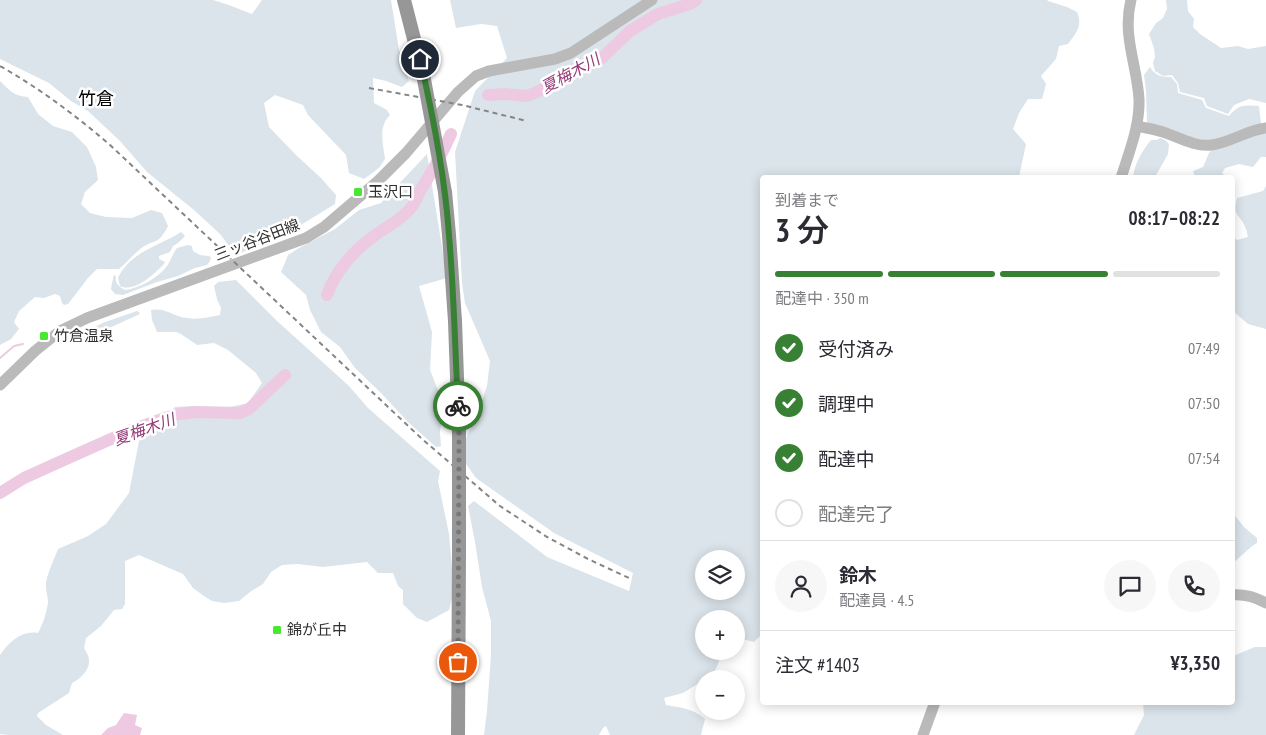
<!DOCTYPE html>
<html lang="ja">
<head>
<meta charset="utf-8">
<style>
  :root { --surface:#fff; --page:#f7f7f7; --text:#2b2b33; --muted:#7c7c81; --line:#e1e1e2; --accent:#388033 }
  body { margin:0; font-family:"PT Sans Narrow","Noto Sans JP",sans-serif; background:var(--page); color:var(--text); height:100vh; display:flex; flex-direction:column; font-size:19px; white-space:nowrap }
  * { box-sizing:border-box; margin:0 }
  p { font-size:16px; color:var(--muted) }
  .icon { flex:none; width:28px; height:28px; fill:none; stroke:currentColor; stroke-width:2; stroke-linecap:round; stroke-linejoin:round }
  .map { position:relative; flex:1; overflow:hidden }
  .side { position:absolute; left:760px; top:175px; width:475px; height:530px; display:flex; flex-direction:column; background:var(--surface); border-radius:5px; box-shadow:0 2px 12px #0003 }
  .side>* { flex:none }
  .fabs { position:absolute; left:695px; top:550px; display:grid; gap:10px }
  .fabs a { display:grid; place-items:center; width:50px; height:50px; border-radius:50%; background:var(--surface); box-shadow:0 2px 12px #0003; font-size:25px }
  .pin { position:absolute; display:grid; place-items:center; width:42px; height:42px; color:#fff; margin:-21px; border:2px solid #fff; border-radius:50%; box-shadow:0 1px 5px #0007 }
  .courier { position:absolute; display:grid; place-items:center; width:50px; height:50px; margin:-25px; border:4px solid #388033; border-radius:50%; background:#fff; color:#222; box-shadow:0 1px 6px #0007 }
  .headline em { font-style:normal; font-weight:600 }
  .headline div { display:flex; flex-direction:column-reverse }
  .headline { display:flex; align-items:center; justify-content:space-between; height:85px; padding:0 15px }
  h1 { font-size:32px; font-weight:600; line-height:38px }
  .bar { display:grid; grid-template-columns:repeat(4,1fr); gap:8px 5px; align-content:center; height:60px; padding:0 15px }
  .bar i { height:6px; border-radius:4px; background:var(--line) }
  .bar .selected { background:var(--accent) }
  .bar p { grid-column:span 4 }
  .line { display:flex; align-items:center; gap:12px; padding:0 15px; border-top:1px solid var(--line) }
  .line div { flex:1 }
  .round { display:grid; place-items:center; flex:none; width:52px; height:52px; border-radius:26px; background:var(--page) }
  ol { padding:0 15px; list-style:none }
  li { display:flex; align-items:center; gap:15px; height:55px }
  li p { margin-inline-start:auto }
  li .icon { padding:5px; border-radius:50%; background:var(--accent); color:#fff; stroke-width:4 }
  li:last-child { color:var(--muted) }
  li i { width:28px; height:28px; border:2px solid var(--line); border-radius:50% }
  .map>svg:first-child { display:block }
</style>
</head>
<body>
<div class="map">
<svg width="1266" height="735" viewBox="0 0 1266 735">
  <rect width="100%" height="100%" fill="#fff"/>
  <!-- green -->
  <path fill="#dbe4ea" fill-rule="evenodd" d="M0,0H213L229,5L252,14L262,0H391L399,50L409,81L402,87L386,81L373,78L374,103L387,110L390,115C378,126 383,144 385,159L379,168L364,179L349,173L346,155L308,115L303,105L275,95L264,103L269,127L296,155L321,178L336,195L335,204L291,231L238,254L232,250L220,234L194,210L147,172L120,141L88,111L71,101L49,83L0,59Z
    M450,0H1047L1048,1L1067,7L1077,12C1083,26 1076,33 1068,44L1059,46L1056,59L1041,76L1046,84L1042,99H1028L1019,113L1013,129L1026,144L1019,177L762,178V634L754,642L742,639L736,641V619H704V651H722C718,663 717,675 704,679V680L683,693L664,698L666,705C682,708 692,708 705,719L701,735H610L606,726L603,728L599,735H484L487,711L491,655V621L482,587L475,542L468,506L474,501L547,557L629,591L633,573L554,533L476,478L464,461V445L468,433L473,426L487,386L490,361L465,303L462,283L455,152L475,91L507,58L497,26L481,24L456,28ZM704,559H736V591H704Z
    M1166,0H1187L1188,11L1194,19L1193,27L1200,34L1221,48L1238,46L1248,49L1266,46V103L1249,99L1234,105L1228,114L1207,106L1204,98L1180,92L1178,83L1172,75L1163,76L1155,71L1153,63L1155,57L1154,48L1149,34L1156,23L1163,18L1167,9Z
    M1150,67C1155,76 1162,77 1171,77L1177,84L1178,93L1202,100L1206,108L1229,116C1239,104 1244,105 1259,106L1261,124L1212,142L1188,137L1148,126L1147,122L1146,91L1144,75Z
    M0,81C10,91 14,96 28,97L38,114L53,126L72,132L87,147L96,167L98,180L85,192L81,204L90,213L106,217L132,218L151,210L162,213L168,226C158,246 155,238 140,249C133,255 126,263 119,269H97L88,278L68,304L64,305L62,303L60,296L55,294L44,298L35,297L19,311L14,322L19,329L11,339L0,345Z
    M1266,131V157H1261L1253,167L1239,164L1225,168L1222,173L1226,177H1195L1193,171L1203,167L1209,153L1213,149Z
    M1160,138L1165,140L1169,144L1168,154L1155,177H1133C1135,163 1142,151 1151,140H1157Z
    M427,154L447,278L419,286L432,332L430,370L440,395L443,408L440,432L441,446L436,447L408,422L381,393L355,368L340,347L321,332L310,310L306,295L281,272L288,255L299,248L335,229L359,210L381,203Z
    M1266,186V329L1248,324L1233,311L1232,236L1237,240L1248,237C1247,234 1247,231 1246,229C1241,214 1232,218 1237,198L1263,191Z
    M181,232L185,236L178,243L173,246L170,252L159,256V259L165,262L164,264C154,274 135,293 120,286L118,278C130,252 159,246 181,232Z
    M188,245L192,246L193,251L200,255L208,256L211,257L210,261L207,265L195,268L178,276L157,282L123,295L115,294L111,289L112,283L114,275L116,276C114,283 120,287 125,290C140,288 158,278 167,266C171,260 173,253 177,248Z
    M236,280L277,321L349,386L368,408L440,471L438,481L449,534L454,591L449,610L427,622L417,618L403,604V590L398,586L393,573H378L367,562L323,567L298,564L282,565L271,572L263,584L250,592L239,601L224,603L212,601L204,596L193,588L183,574L139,555L125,561V604L122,609L114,610L101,626L86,638L84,648C86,652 89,656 89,660C90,670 80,679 72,683L69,693L38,713L37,716L46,725L63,735H8L0,734V655C9,642 22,630 38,633C43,624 47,612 48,602C48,596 45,589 46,583C48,571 54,560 58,549L88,536L106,524L129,493L139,441L158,423L166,414L175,407L192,406L217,410L248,403L262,383L256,373L228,350L214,343L197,345L181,334L176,332H157L152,320L151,310C166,307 174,317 187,318C198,320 209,317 220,315L221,308L217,299L214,286L218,282Z
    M137,311L139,312L140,314L109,328L102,329L83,333L84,332L105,322Z
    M1232,512L1244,527L1257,538V543C1248,548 1241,557 1233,563Z
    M1255,647H1266V735H1134L1144,715L1143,703L1232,702L1233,656Z"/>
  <!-- water -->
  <path fill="#edcae1" d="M124,713L137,715L135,725L142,728L140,735H101L108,728L116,725Z"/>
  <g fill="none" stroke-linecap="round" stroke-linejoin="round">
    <!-- stream -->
    <path stroke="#edcae1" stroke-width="2" d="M0,358L14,346L23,344"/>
    <!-- river -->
    <path stroke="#edcae1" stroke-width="12" d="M488,95L505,94L527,96L539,91L575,69L591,64L603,57L630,31L658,14L690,4L696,0
      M327,295C335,272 354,250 374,236C386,227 398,222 408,211C414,206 417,198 420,191C432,172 442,154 451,134
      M0,493L24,478L75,455L129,431L165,418L179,414L197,412L240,413L249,409L285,375"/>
    <!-- secondary -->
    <path stroke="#bababa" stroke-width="11" d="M1137,126C1145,128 1154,129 1163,132C1178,137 1195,147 1211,145C1230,143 1247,130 1266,128
      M1121,178C1129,152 1140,126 1139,99C1137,65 1122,35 1131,0
      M0,385L35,351L60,331L87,318L306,238L324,227L378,181L406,153L458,92L476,76L489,71L555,59L571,53L652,0
      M1232,595C1245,594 1255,597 1266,603
      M923,735L935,702"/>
    <!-- highway -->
    <path stroke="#979797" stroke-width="14" d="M404,0L423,74
      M455,321L459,435
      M458,735L459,554"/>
    <!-- rail -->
    <path stroke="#858585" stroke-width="2" stroke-dasharray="5 4" stroke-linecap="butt" d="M0,66C39,88 75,115 109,144L421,438L500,506L547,537L588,559L629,578
      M369,88L462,105L527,121"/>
    <!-- highway-bridge -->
    <path stroke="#979797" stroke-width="14" d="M423,74L445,192L449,235L455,321
      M459,554V435"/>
  </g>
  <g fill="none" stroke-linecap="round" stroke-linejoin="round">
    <!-- done -->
    <path stroke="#787878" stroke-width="5" stroke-dasharray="0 9" d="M458,406L459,435L458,662"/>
    <!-- route -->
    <path stroke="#388033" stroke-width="6" d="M420,59C433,115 445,178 449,235C454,292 455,349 458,406"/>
  </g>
  <!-- markers -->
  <g fill="#47e732" stroke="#fff" stroke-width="2">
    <rect x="353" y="187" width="10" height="10" rx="2.5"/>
    <rect x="39" y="331" width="10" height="10" rx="2.5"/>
    <rect x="272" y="625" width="10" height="10" rx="2.5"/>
  </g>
  <g text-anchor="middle" stroke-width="5" stroke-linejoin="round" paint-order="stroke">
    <!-- poi labels -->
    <g font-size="15" fill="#303030" stroke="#fff" text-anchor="start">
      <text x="368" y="197">玉沢口</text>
      <text x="54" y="341">竹倉温泉</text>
      <text x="287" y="635">錦が丘中</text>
    </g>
    <!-- street labels -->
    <g font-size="15" fill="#303030" stroke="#fff">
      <text transform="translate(257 240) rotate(-21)" y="5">三ッ谷谷田線</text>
    </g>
    <!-- water labels -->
    <g font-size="16" font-style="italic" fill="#943c76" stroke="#fff">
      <text transform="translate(570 73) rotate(-29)" y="6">夏梅木川</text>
      <text transform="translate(144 429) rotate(-20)" y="6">夏梅木川</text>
    </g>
    <!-- quarter labels -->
    <g font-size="18" fill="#000" stroke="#fff">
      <text x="96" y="105">竹倉</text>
    </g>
  </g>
</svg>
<div class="fabs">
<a><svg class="icon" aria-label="layers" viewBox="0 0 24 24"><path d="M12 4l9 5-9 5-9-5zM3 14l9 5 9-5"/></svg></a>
<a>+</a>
<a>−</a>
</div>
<div class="pin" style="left:458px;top:662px;background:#ea580c"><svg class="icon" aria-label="bag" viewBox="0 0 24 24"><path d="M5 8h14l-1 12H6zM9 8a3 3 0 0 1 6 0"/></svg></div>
<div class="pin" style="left:420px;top:59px;background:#1f2937"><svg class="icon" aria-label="home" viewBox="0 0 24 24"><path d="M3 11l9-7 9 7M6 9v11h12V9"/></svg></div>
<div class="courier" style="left:458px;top:406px"><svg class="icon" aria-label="bike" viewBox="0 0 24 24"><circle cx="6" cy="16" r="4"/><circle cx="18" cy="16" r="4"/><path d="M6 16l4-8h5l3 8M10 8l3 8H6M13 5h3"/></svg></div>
<section class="side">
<div class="headline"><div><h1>3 分</h1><p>到着まで</p></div><em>08:17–08:22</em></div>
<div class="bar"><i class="selected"></i><i class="selected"></i><i class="selected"></i><i></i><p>配達中 · 350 m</p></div>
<ol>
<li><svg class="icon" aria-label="check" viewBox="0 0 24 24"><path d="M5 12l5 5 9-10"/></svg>受付済み<p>07:49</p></li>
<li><svg class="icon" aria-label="check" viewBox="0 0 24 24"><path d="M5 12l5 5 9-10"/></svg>調理中<p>07:50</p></li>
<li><svg class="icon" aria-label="check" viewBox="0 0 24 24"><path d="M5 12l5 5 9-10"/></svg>配達中<p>07:54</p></li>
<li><i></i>配達完了</li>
</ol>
<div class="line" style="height:90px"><a class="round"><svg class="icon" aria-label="person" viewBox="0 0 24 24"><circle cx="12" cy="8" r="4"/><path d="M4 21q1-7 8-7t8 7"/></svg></a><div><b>鈴木</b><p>配達員 · 4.5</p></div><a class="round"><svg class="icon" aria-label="chat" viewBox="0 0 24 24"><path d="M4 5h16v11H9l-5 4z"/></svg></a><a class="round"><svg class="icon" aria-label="phone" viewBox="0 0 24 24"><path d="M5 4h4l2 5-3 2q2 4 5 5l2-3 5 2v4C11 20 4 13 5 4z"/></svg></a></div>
<div class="line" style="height:65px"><div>注文 #1403</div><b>¥3,350</b></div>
</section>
</div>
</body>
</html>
